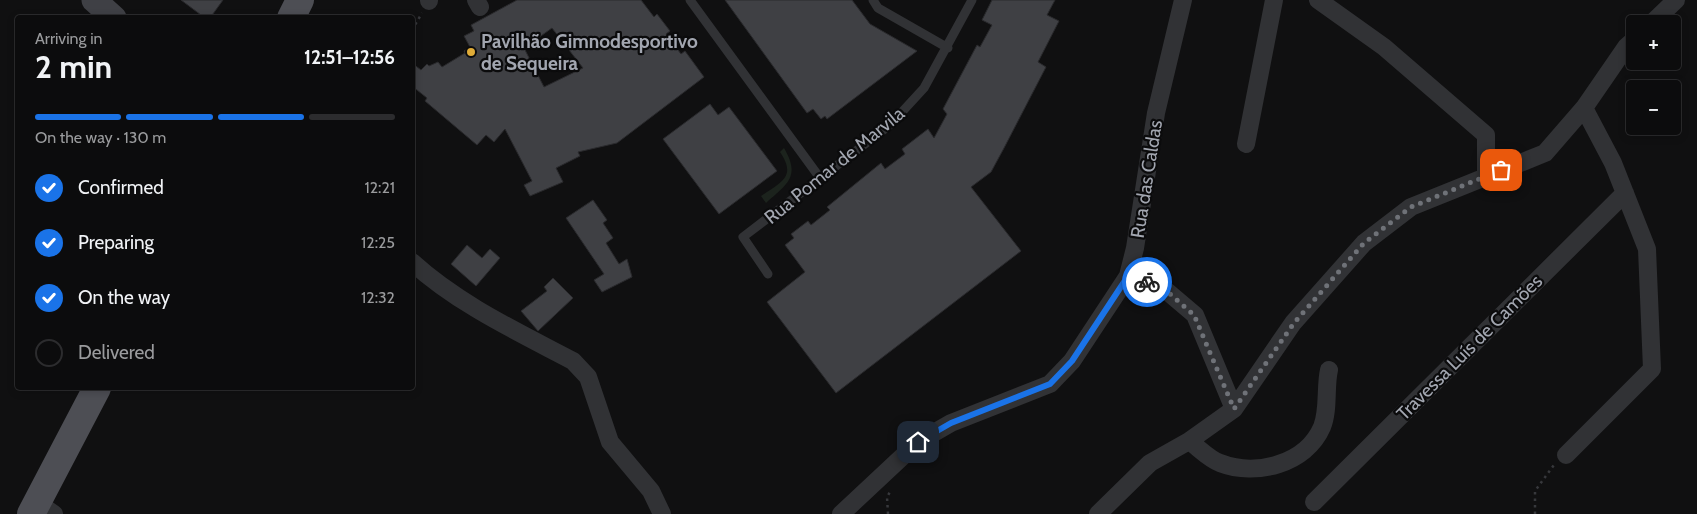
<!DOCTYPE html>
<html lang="en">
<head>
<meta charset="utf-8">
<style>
  :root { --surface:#0c0c0d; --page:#1a1a1b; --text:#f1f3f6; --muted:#9a9b9d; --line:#2c2c2e; --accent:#1a73e8 }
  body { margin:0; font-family:Cabin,sans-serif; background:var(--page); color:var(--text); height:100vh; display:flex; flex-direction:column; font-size:19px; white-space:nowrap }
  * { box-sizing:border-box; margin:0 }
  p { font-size:16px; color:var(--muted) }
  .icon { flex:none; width:28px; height:28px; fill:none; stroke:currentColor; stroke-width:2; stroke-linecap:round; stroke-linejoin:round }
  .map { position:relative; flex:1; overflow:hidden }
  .panel { position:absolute; left:15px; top:15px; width:400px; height:375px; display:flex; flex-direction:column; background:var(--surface); border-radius:5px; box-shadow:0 2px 8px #0003,0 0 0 1px var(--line) }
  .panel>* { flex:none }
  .buttons { position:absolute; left:1626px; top:15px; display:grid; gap:10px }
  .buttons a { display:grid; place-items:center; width:55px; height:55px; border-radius:5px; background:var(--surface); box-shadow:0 2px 8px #0003,0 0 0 1px var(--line); font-size:25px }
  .pin { position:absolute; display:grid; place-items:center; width:42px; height:42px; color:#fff; margin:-21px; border-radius:10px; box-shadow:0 2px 8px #0006 }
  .courier { position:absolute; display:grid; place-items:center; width:50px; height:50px; margin:-25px; border:4px solid #1a73e8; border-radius:50%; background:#fff; color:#222; box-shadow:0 1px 6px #0007 }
  .summary em { font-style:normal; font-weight:700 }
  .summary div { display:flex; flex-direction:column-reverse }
  .summary { display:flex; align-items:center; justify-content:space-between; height:85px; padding:0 20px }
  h1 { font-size:32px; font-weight:700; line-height:38px }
  .bar { display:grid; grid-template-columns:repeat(4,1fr); gap:8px 5px; align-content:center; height:60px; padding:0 20px }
  .bar i { height:6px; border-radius:4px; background:var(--line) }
  .bar .selected { background:var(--accent) }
  .bar p { grid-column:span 4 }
  ol { padding:0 20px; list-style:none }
  li { display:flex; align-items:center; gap:15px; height:55px }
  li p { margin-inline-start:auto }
  li .icon { padding:5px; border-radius:50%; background:var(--accent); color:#fff; stroke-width:4 }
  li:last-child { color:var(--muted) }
  li i { width:28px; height:28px; border:2px solid var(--line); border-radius:50% }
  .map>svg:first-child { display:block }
</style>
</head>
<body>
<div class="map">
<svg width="1697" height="514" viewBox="0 0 1697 514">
  <rect width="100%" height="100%" fill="#101011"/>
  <!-- green -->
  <path fill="#1c231d" d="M784,148C801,177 787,184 766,203L761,196C781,182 797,177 780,152Z"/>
  <!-- building -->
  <path fill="#3f4044" stroke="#2a2a2d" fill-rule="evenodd" d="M181,0H223L210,18H205Z
    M517,0H641L654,17L657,14L670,31L666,34L681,54L685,51L704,77L617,143L578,152L580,156L556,168L563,182L530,196L524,185L532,181L505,129L494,142L486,135L477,145L425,101L427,98L412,86V63L421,70L427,64L429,66L438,62L442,67L465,53L464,51L470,47L464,36L474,31L471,25ZM552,28L583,68L544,87L524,48Z
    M725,0H852L870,24L917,51L827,119L825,116L821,119L813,109L807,113Z
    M992,0H1055L1047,15L1059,21L1038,62L1046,67L1004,148L991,172L971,187L1021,251L836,393L767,302L805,272L785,245L794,238L791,234L808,221L811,225L830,210L827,207L881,163L885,169L905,154L902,149L928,129L934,138L947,114L943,109L977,45L980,47L992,25L982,20Z
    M710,104L718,115L729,107L777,171L719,214L663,139Z
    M593,200L607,220L603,223L613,238L606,243L619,264L627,259L632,277L602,292L594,280L604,274L566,218Z
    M467,245L482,258L490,249L500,258L476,286L451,264Z
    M553,278L573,298L538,331L521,311L547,291L544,287Z"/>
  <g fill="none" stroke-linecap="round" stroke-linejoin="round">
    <!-- path -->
    <path stroke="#37383c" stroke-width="2.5" stroke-dasharray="2.5 4" stroke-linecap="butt" d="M412,30L422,13
      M888,514L887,497L890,492
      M1535,514V491L1554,465"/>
    <!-- lane -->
    <path stroke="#313235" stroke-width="9" d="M690,0L820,178
      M873,0L878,8L948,48
      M768,274L743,237L890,125L924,88L972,0"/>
    <!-- street -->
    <path stroke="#313235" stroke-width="18" d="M476,0L480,7
      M1318,0L1384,47L1486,135V175
      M429,1V0
      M1651,24L1676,0
      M1246,144L1274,0
      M412,262C458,304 518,332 573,361L588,377L610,442L651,491L662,514
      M1128,276L1162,287L1195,315L1234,409
      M1189,441C1199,448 1209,459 1220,463C1256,477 1306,464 1322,427C1329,410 1325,387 1329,370
      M1566,455L1652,369L1647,249L1613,163L1584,108
      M37,502L54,514
      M1314,502L1625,193
      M841,514L918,442L951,423L1050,384L1072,361L1128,276L1135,248L1156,113L1183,0
      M1098,514L1150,463L1189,441L1234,409L1293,323L1364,243L1411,207L1545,153L1584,108L1626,47L1635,39"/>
    <!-- secondary -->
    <path stroke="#3f4045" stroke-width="25" d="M94,0L114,18"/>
    <!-- primary -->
    <path stroke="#4d4e54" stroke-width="28" d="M291,18L300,0
      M31,514L97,388"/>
  </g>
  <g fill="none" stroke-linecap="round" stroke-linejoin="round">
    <!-- done -->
    <path stroke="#6f7278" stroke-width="5" stroke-dasharray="0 9" d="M1147,282L1162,287L1194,315L1234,409L1294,323L1364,243L1411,207L1501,170"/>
    <!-- route -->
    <path stroke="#1a73e8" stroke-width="6" d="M918,442L951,423L1050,384L1072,361L1128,276L1147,282"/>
  </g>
  <!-- markers -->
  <circle fill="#e0ac38" stroke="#0b0b0c" stroke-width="2" cx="471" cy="52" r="5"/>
  <g text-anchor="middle" stroke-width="4.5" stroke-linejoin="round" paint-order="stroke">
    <!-- poi labels -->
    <g font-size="19" font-weight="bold" fill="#a2a6b0" stroke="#0b0b0c" text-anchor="start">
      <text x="481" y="48">Pavilhão Gimnodesportivo<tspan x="481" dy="22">de Sequeira</tspan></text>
    </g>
    <!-- street labels -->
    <g font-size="19" fill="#a2a6b0" stroke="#0b0b0c">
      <text transform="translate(834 165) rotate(-39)" y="7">Rua Pomar de Marvila</text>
      <text transform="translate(1146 179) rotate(-81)" y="7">Rua das Caldas</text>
      <text transform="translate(1469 347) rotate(-45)" y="7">Travessa Luís de Camões</text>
    </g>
  </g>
</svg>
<div class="buttons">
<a>+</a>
<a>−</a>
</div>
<div class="pin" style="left:1501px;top:170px;background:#ea580c"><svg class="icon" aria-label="bag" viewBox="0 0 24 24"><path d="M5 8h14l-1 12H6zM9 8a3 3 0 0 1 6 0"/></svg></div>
<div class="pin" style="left:918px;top:442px;background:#1f2937"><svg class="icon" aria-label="home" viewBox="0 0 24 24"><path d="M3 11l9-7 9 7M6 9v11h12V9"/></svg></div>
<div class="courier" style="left:1147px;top:282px"><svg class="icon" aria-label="bike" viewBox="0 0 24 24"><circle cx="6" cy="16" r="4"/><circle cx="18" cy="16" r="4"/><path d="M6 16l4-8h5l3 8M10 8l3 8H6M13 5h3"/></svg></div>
<section class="panel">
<div class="summary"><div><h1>2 min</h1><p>Arriving in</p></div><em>12:51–12:56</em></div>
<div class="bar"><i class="selected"></i><i class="selected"></i><i class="selected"></i><i></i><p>On the way · 130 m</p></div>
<ol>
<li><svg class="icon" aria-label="check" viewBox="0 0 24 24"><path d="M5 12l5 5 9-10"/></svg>Confirmed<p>12:21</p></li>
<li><svg class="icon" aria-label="check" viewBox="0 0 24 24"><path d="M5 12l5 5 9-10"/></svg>Preparing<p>12:25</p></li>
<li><svg class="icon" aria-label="check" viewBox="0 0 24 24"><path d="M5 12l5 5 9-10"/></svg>On the way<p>12:32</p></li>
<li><i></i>Delivered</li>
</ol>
</section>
</div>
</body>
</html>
